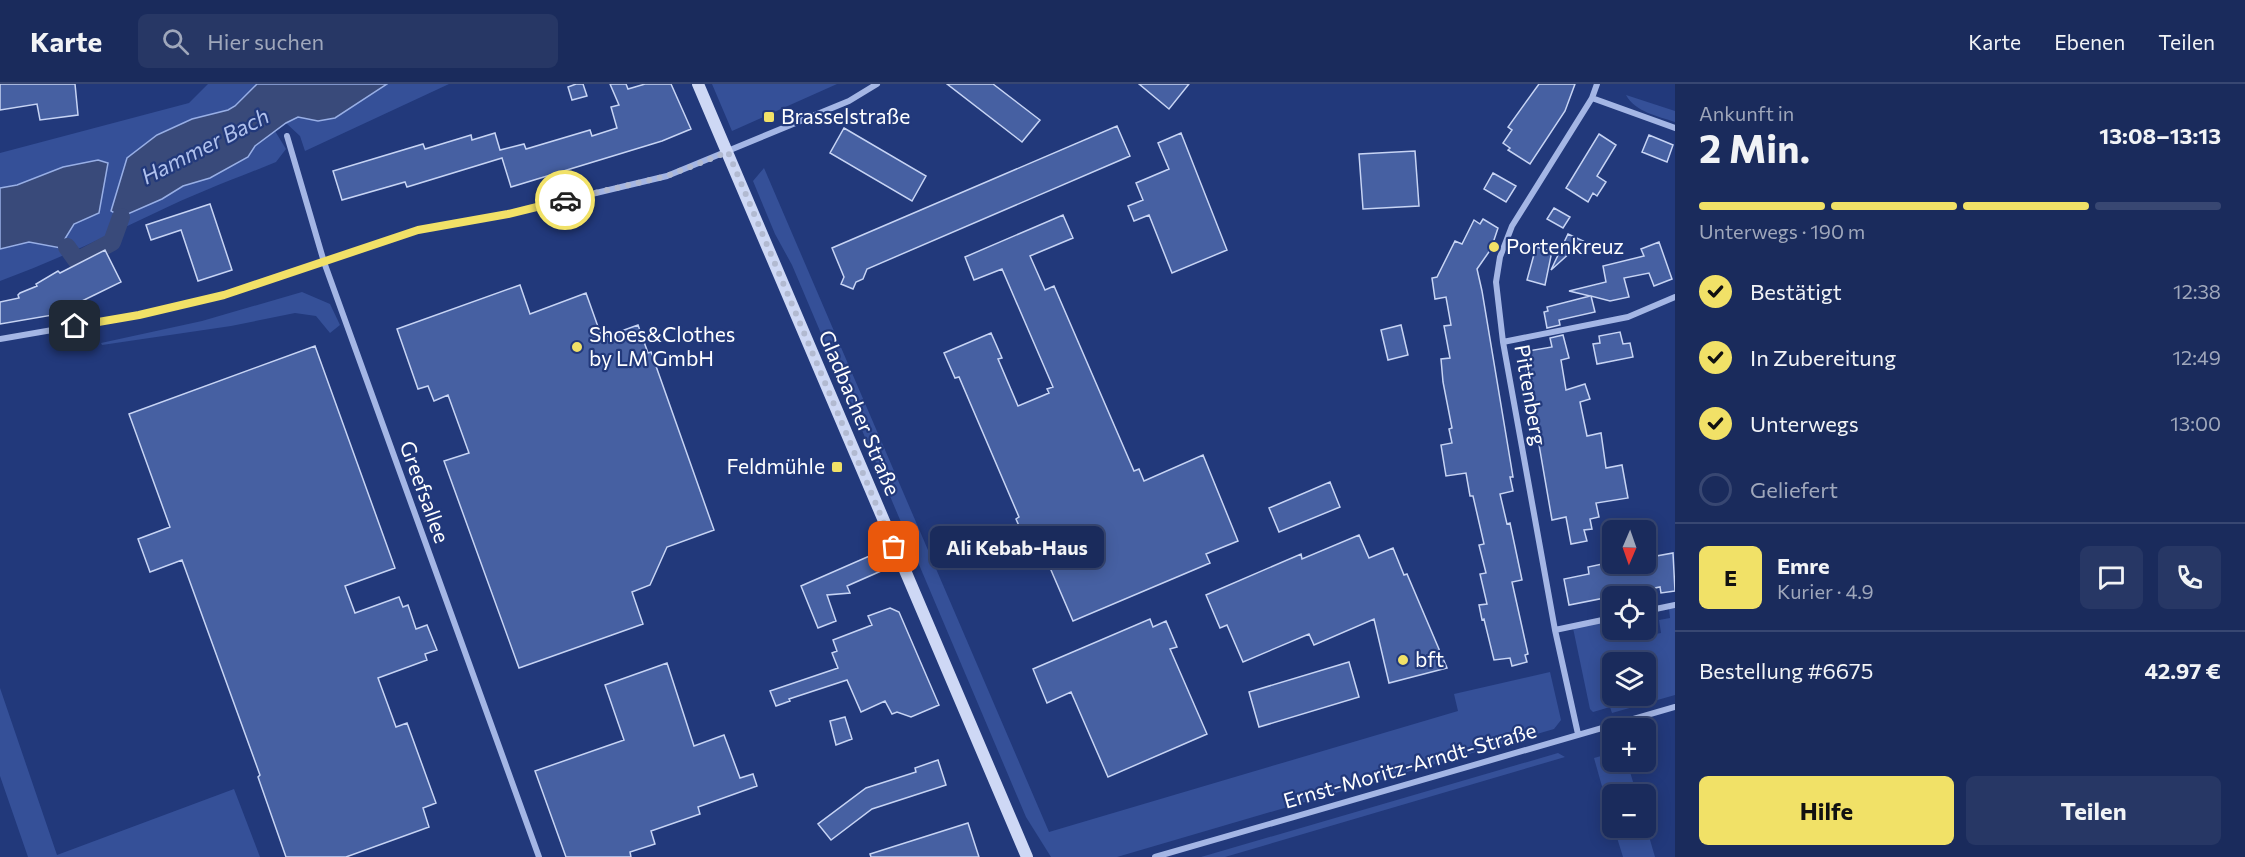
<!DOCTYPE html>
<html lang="de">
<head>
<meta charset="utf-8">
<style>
  :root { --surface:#1a2b5c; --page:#273765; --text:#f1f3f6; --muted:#9fa7bb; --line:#384772; --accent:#f1e167 }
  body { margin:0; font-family:Commissioner,sans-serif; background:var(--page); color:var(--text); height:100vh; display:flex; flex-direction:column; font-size:22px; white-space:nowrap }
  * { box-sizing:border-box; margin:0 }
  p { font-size:20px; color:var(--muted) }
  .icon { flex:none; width:33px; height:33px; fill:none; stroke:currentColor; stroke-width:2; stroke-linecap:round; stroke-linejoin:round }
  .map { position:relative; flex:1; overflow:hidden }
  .side { display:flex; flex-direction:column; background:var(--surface); width:570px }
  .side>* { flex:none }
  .needle { width:39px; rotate:182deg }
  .tools { position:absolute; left:1602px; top:436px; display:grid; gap:12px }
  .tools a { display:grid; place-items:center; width:54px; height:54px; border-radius:9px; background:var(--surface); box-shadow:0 3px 15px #0003,0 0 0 2px var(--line); font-size:30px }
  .pin { position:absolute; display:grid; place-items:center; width:51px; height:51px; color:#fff; margin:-26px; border-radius:12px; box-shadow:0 3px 9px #0006 }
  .courier { position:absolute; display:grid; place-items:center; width:60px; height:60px; margin:-30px; border:4px solid #f1e167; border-radius:50%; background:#fff; color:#222; box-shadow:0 2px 8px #0007 }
  .bubble { position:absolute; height:42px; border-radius:9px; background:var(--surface); box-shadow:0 3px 15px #0003,0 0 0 2px var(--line); font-size:20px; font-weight:700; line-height:42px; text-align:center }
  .overview em { font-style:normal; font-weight:700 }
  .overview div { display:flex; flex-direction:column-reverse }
  .overview { display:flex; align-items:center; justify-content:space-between; height:102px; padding:0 24px }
  h1 { font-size:39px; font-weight:700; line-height:45px }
  .bar { display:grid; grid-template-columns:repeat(4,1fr); gap:9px 6px; align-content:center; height:72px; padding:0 24px }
  .bar i { height:8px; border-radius:4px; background:var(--line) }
  .bar .on { background:var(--accent) }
  .bar p { grid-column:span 4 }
  .line { display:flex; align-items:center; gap:15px; padding:0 24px; border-top:2px solid var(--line) }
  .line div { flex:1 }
  .round { display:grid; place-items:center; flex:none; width:63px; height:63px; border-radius:9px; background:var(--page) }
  ol { padding:0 24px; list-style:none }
  li { display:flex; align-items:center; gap:18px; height:66px }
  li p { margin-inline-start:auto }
  li .icon { padding:6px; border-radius:50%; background:var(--accent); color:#111; stroke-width:4 }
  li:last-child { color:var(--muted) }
  li i { width:33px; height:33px; border:3px solid var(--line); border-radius:50% }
  .button { display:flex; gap:12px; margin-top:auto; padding:12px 24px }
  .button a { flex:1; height:69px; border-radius:9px; background:var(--accent); color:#111; font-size:24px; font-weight:700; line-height:69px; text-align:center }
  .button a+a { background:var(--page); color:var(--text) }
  header { display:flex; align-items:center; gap:36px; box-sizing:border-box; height:84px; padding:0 30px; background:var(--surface); border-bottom:2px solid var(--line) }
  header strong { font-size:28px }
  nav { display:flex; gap:33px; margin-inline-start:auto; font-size:21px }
  .search { width:420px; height:54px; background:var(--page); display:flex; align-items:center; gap:15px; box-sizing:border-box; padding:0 21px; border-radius:9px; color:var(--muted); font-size:22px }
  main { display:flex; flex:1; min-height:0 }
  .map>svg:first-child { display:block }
</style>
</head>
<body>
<header>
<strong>Karte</strong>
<div class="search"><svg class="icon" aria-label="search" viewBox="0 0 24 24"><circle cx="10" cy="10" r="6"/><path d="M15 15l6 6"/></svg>Hier suchen</div>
<nav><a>Karte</a><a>Ebenen</a><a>Teilen</a></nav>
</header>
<main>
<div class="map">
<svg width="1675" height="773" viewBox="0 0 1675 773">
  <rect width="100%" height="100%" fill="#22397b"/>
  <!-- green -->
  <path fill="#355098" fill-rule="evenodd" d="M208,0H257L235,22L228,26L192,35L157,50L127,74L162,115L183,102L210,94L248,73L255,62L275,47L286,65L276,78C237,94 196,109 157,128C105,153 54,177 0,197V165L29,158L66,165L63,158L74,140L99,129L63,83L17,101L0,104V69L189,19Z
    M387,0H449L305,67L300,52L286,39L298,33L318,37Z
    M712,0H837L732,47Z
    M1626,11L1675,27V38C1658,32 1635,28 1626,11Z
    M764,84L1049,748L1458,627L1454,610L1550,588L1561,636L1554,645L1117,773H1051L1026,733L792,181L775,150L753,97Z
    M302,208L330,220L340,241L330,249L316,232L295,229L231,242L102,261L101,259L202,237Z
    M1675,524V611L1612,629L1610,623L1593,628L1590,625L1573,544L1612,536V546H1633L1635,554L1661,549L1659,536L1670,534L1669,525ZM1612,579H1646V612H1612Z
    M0,604L57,771L234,705L260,773H28L0,692Z
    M1558,669L1565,673L1225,773H1201Z
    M1612,669V678H1627L1637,711H1612V738L1594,674Z
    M1646,742L1655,773H1623L1614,744H1646Z"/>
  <!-- water -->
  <path fill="#394a7a" stroke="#98afe6" stroke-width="1.5" d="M257,0H387L335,34L318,37L298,33L286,39L255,62L248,73L210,94L183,102L162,115L121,133L111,127L127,74L157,51L192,35L228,26L235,22Z
    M98,76L108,79L99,129L74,140L63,158L67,162L66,165L29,158L0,165V104L17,101L63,83Z"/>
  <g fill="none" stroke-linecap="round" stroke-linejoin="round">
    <!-- canal -->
    <path stroke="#394a7a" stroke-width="18" d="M67,163L77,177L112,158L121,133"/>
  </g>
  <!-- building -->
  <path fill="#4660a2" stroke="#c7d4f4" stroke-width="1.5" d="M0,0H75L78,31L40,36L37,20L0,26Z
    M576,0H583L587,12L572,16L568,3Z
    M610,0H626L628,5L645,0H671L691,45L662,57L511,103L502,74L407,103L405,98L342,116L333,87L423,60L425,65L471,51L472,56L495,49L500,66L524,60L526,65L590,46L592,52L617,44L611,23L619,21Z
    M947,0H993L1040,36L1022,58Z
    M1139,0H1189L1169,25Z
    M1539,0H1575L1565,27L1530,80L1508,66L1510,64L1503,59L1512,46L1508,43Z
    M1117,42L1130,72L867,185L863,195L856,198L853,205L841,200L844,193L832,164Z
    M844,44L926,92L912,117L830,69Z
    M1181,49L1227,166L1172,189L1149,131L1134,137L1128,122L1143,116L1136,99L1169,85L1158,59Z
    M1599,50L1616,61L1597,92L1606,98L1597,112L1593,109L1588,118L1566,104Z
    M1649,51L1673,61L1667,78L1642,68Z
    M1415,67L1419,122L1363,125L1359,70Z
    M1493,89L1516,102L1506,118L1484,105Z
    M210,120L232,186L198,197L181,146L151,156L146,141Z
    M1554,124L1570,133L1563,144L1547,135Z
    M1063,131L1073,154L1030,172L1045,206L1054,202L1134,387L1139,385L1144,397L1203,371L1238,457L1206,470L1210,479L1073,537L1038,456L1027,460L1016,435L1019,433L959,293L955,294L944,269L991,249L1002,274L998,275L1018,322L1049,309L1047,305L1053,303L1002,185L974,196L965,173Z
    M1483,135L1498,144L1491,165L1477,185L1482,207L1513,393H1510L1513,407L1500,410L1507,440L1510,439L1522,496L1512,498L1528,570L1525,571L1527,578L1512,582L1510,574L1494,576L1484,535L1482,536L1479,521L1487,520L1480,490L1486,489L1479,461L1484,460L1473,412H1470L1466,389L1446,392L1441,361L1452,359L1449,345L1452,344L1443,298L1441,275L1450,274L1444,242L1451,241L1446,213L1435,215L1432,194L1437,193L1455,157L1462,160L1474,136L1480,140Z
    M1568,150L1583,157L1551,186Z
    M1659,158L1672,195L1654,202L1649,189L1624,194L1629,213L1610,217L1591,212L1595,228L1559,236L1560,241L1547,244L1544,228L1548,227L1547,223L1590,212L1569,207L1606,198L1603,182L1644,172L1641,165Z
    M1536,163L1552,167L1545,201L1527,196Z
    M105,166L121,198L80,218L82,226L0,240V218L19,214L18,211L20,209L37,202L36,200L58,187L60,189Z
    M520,201L530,230L586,209L602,254L638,241L648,269L651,268L714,446L667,463L650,501L632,508L643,540L519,584L444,377L469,369L448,311L434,317L428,302L418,305L397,245Z
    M1401,241L1408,271L1388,276L1381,246Z
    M1620,248L1623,260L1630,259L1633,273L1597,280L1593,260L1600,259L1599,252Z
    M1563,251L1569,274L1561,276L1566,306L1585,300L1590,315L1580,318L1587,352L1601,349L1606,384L1622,381L1628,414L1596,419L1599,433L1590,435L1592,445L1584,446L1587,457L1571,460L1566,433L1552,436L1523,268L1552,263L1550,254Z
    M315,262L395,484L345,502L355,529L399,513L403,523L408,521L416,545L427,541L437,566L425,570L427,576L378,594L396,643L407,639L436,719L423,724L429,743L346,773H286L258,693L260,691L182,476L150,488L138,455L170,443L129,330Z
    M1330,398L1340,423L1279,448L1269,424Z
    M1359,451L1369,474L1393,464L1404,491L1407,490L1447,584L1389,599L1374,535L1314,561L1309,550L1243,578L1227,541L1220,544L1206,511L1301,470L1302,475Z
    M1673,469L1675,507L1661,509L1660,503L1569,521L1564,495L1589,490L1588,483L1612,478V480H1618V483L1646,480V476L1651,473Z
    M874,470L881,487L847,502L850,509L827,511L836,537L818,544L801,502Z
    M890,524L899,528L939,621L911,633L897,628L892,630L885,617L861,628L847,596L789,615L790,617L776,622L770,607L838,584L832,569L837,567L833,556L872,541L868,532Z
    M1150,535L1153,543L1166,537L1177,563L1170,565L1207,650L1108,693L1071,608L1047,619L1033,585Z
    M1349,578L1359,613L1259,643L1249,608Z
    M667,579L694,662L724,651L740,694L753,690L757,702L698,723L700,730L651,747L655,760L630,768L631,773H566L535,687L624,656L605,601Z
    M845,633L852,655L836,661L830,637Z
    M938,676L946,701L872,725L831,756L818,740L866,704L916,688L915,684Z
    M968,739L979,773H871L870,770Z"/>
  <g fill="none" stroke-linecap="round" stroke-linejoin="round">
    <!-- street -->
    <path stroke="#a4b6e5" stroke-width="6" d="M1592,14L1675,44
      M287,52L324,178L539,773
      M0,255L139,231L224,211L418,146L508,130L667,92L849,17L877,0
      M1503,258L1628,233L1675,213
      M1646,527L1675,521
      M1555,546L1612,534
      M1578,650L1555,546L1503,258L1496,198L1500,173L1512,142L1592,14L1597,0
      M1155,773L1675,623"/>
    <!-- secondary -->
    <path stroke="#ced8f5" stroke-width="12" d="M698,0L1027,773"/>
  </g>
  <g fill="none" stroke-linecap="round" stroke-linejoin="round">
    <!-- done -->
    <path stroke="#b2bad1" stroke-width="6" stroke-dasharray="0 10.8" d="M565,116L667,92L728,68L894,463"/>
    <!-- route -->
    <path stroke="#f1e167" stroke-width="8" d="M75,242L139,231L224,211L418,146L508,130L565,116"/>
  </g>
  <!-- markers -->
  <g fill="#f1e167" stroke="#22397b" stroke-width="2">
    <rect x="763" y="27" width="12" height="12" rx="3"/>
    <circle cx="1494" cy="163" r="6"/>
    <circle cx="577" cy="263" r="6"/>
    <rect x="831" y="377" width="12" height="12" rx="3"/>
    <circle cx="1403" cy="576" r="6"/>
  </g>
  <g text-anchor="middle" stroke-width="4.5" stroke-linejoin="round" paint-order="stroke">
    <!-- poi labels -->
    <g font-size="21" fill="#fff" stroke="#22397b" text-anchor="start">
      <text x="781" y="40">Brasselstraße</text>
      <text x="1506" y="170">Portenkreuz</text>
      <text x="589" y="258">Shoes&amp;Clothes<tspan x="589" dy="24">by LM GmbH</tspan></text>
      <text x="825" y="390" text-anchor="end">Feldmühle</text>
      <text x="1415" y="583">bft</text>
    </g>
    <!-- street labels -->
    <g font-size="21" fill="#fff" stroke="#22397b">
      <text transform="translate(1530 311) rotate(80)" y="7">Pittenberg</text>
      <text transform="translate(859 329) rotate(67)" y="7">Gladbacher Straße</text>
      <text transform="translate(424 408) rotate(70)" y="7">Greefsallee</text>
      <text transform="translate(1410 682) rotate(-16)" y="7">Ernst-Moritz-Arndt-Straße</text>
    </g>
    <!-- water labels -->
    <g font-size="22" font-style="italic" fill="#b0c1ed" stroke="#22397b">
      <text transform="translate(205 62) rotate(-27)" y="8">Hammer Bach</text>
    </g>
  </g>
</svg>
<div class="tools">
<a><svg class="needle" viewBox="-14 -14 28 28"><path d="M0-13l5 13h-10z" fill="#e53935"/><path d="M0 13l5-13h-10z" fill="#9fa7bb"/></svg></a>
<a><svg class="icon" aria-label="locate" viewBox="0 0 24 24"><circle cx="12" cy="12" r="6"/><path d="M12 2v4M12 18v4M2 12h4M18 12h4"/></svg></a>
<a><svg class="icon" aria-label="layers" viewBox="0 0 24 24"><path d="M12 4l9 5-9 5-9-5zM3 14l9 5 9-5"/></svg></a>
<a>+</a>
<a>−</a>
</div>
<div class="pin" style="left:894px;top:463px;background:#ea580c"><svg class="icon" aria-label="bag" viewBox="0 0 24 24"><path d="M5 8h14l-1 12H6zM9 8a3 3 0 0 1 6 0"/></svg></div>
<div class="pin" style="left:75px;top:242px;background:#1f2937"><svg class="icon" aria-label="home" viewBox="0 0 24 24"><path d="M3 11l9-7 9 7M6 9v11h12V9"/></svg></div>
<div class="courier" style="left:565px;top:116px"><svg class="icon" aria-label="car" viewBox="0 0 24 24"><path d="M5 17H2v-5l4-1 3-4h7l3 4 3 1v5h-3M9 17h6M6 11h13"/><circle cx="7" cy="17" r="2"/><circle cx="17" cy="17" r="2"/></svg></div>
<div class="bubble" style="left:930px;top:442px;width:174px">Ali Kebab-Haus</div>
</div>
<section class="side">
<div class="overview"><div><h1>2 Min.</h1><p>Ankunft in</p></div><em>13:08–13:13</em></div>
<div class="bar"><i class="on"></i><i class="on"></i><i class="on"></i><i></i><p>Unterwegs · 190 m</p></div>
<ol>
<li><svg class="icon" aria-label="check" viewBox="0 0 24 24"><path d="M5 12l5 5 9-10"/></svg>Bestätigt<p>12:38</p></li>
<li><svg class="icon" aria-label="check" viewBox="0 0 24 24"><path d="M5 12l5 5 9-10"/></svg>In Zubereitung<p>12:49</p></li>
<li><svg class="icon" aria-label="check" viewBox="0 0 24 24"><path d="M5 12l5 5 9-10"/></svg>Unterwegs<p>13:00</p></li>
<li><i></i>Geliefert</li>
</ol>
<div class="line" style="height:108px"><b class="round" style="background:var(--accent);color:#111">E</b><div><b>Emre</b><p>Kurier · 4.9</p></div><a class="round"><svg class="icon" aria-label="chat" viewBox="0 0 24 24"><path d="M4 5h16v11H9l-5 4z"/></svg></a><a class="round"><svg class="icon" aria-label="phone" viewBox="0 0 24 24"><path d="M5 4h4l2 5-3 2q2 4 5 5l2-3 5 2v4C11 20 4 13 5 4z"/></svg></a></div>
<div class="line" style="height:78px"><div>Bestellung #6675</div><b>42.97 €</b></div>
<div class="button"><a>Hilfe</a><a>Teilen</a></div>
</section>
</main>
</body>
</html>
